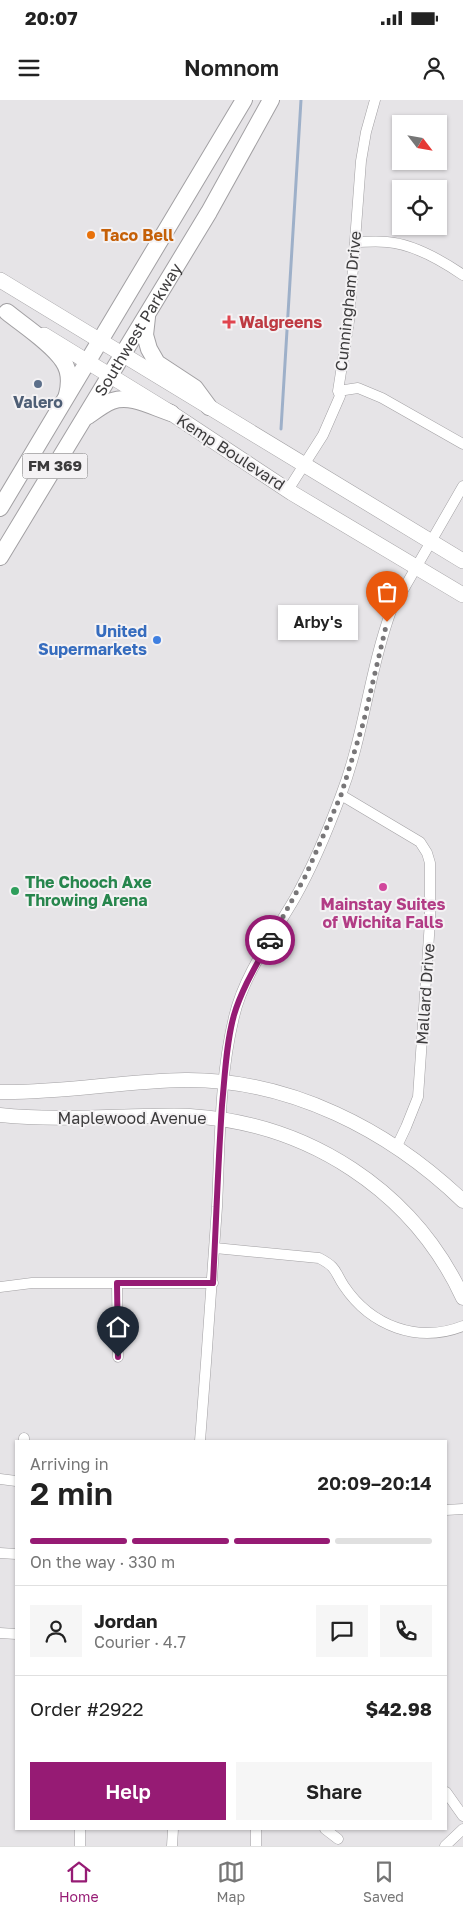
<!DOCTYPE html>
<html lang="en">
<head>
<meta charset="utf-8">
<style>
  :root { --surface:#fff; --page:#f6f6f6; --text:#222; --muted:#767676; --line:#e0e0e0; --accent:#961b74 }
  body { margin:0; font-family:"Golos Text",sans-serif; background:var(--page); color:var(--text); height:100vh; display:flex; flex-direction:column; font-size:19px; white-space:nowrap }
  * { box-sizing:border-box; margin:0 }
  p { font-size:16px; color:var(--muted) }
  .icon { flex:none; width:28px; height:28px; fill:none; stroke:currentColor; stroke-width:2; stroke-linecap:round; stroke-linejoin:round }
  .map { position:relative; flex:1; overflow:hidden }
  .drawer { position:absolute; left:15px; top:1340px; width:432px; height:390px; display:flex; flex-direction:column; background:var(--surface); border-radius:0px; box-shadow:0 1px 4px #0004 }
  .drawer>* { flex:none }
  .needle { width:32px; rotate:121deg }
  .tools { position:absolute; left:392px; top:15px; display:grid; gap:10px }
  .tools a { display:grid; place-items:center; width:55px; height:55px; border-radius:0px; background:var(--surface); box-shadow:0 1px 4px #0004; font-size:25px }
  .pin { position:absolute; display:grid; place-items:center; width:42px; height:42px; color:#fff; margin:-51px -21px; border-radius:50% 50% 50% 0; rotate:-45deg; box-shadow:0 0 5px #0007 }
  .pin .icon { rotate:45deg }
  .courier { position:absolute; display:grid; place-items:center; width:50px; height:50px; margin:-25px; border:4px solid #961b74; border-radius:50%; background:#fff; color:#222; box-shadow:0 1px 6px #0007 }
  .bubble { position:absolute; height:35px; border-radius:0px; background:var(--surface); box-shadow:0 1px 4px #0004; font-size:16px; font-weight:600; line-height:35px; text-align:center }
  .summary em { font-style:normal; font-weight:600 }
  .summary div { display:flex; flex-direction:column-reverse }
  .summary { display:flex; align-items:center; justify-content:space-between; height:85px; padding:0 15px }
  h1 { font-size:32px; font-weight:600; line-height:38px }
  .bar { display:grid; grid-template-columns:repeat(4,1fr); gap:8px 5px; align-content:center; height:60px; padding:0 15px }
  .bar i { height:6px; border-radius:4px; background:var(--line) }
  .bar .selected { background:var(--accent) }
  .bar p { grid-column:span 4 }
  .line { display:flex; align-items:center; gap:12px; padding:0 15px; border-top:1px solid var(--line) }
  .line div { flex:1 }
  .round { display:grid; place-items:center; flex:none; width:52px; height:52px; border-radius:0px; background:var(--page) }
  .action { display:flex; gap:10px; margin-top:auto; padding:10px 15px }
  .action a { flex:1; height:58px; border-radius:0px; background:var(--accent); color:#fff; font-size:20px; font-weight:600; line-height:58px; text-align:center }
  .action a+a { background:var(--page); color:var(--text) }
  .status { display:flex; justify-content:space-between; align-items:center; height:35px; padding:0 25px; background:var(--surface); direction:ltr }
  .status svg { height:14px; fill:currentColor }
  header { display:flex; justify-content:space-between; align-items:center; height:65px; padding:0 15px; background:var(--surface); font-size:22px; font-weight:600 }
  .tab-bar { display:flex; justify-content:space-around; align-items:center; height:70px; border-top:1px solid var(--line); background:var(--surface); font-size:14px; color:var(--muted) }
  .tab-bar a { display:grid; justify-items:center; gap:2px }
  .tab-bar .selected { color:var(--accent) }
  .map>svg:first-child { display:block }
</style>
</head>
<body>
<div class="status"><b>20:07</b><svg viewBox="0 0 49 12"><path d="M0 12V9h3v3zM5 12V6h3v6zM10 12V3h3v9zM15 12V0h3v12zM26 1h20v11H26zM47 4h2v5h-2z"/></svg></div>
<header><svg class="icon" aria-label="menu" viewBox="0 0 24 24"><path d="M4 6h16M4 12h16M4 18h16"/></svg>Nomnom<svg class="icon" aria-label="person" viewBox="0 0 24 24"><circle cx="12" cy="8" r="4"/><path d="M4 21q1-7 8-7t8 7"/></svg></header>
<div class="map">
<svg width="463" height="1746" viewBox="0 0 463 1746">
  <rect width="100%" height="100%" fill="#e6e4e7"/>
  <g fill="none" stroke-linecap="round" stroke-linejoin="round">
    <!-- stream -->
    <path stroke="#9eb0c9" stroke-width="3" d="M281,329L301,0"/>
    <defs>
      <path id="minor" d="M355,142C365,142 376,141 387,142C414,144 441,160 463,175
        M338,291L358,288L382,298L463,344
        M288,390L323,335L340,296L338,291L349,221L361,61L366,32L375,0
        M341,695L420,742L427,753L430,763V821L418,997L406,1027L397,1046
        M215,1148L319,1158C338,1168 334,1171 344,1186C371,1226 418,1244 463,1226
        M117,1183L118,1257
        M0,1187L32,1183H213
        M24,1341V1338
        M200,1341C206,1263 212,1186 217,1107C220,1045 219,979 234,917C244,874 273,836 295,798C313,766 328,730 341,695C364,635 369,571 391,511L463,386
        M0,1379L16,1381
        M446,1410L463,1409
        M0,1453L16,1454
        M0,1533L16,1534
        M446,1692L463,1716
        M80,1729V1746
        M325,1729L338,1739
        M172,1746L173,1729
        M256,1746V1729
        M445,1746L463,1729"/>
      <path id="tertiary" d="M0,992C62,993 123,981 185,980C290,979 389,1030 463,1101
        M0,1015C48,1020 96,1017 144,1016C159,1016 175,1015 190,1016C308,1023 413,1090 463,1198"/>
      <path id="secondary" d="M0,180L463,461
        M44,235L171,313L292,393L463,495"/>
      <g id="primary">
        <path d="M7,212C23,225 52,244 63,261C70,271 70,283 67,295"/>
        <path d="M147,217L145,235L149,249L157,263L195,288L209,307"/>
        <path d="M88,316C95,311 104,304 112,301C131,294 152,307 171,313"/>
        <path d="M0,408L244,0"/>
        <path id="s1" d="M0,457L209,112L271,0"/>
      </g>
    </defs>
    <!-- minor casing -->
    <use href="#minor" stroke="#a2a0a3" stroke-width="11"/>
    <!-- tertiary casing -->
    <use href="#tertiary" stroke="#a2a0a3" stroke-width="15"/>
    <!-- secondary casing -->
    <use href="#secondary" stroke="#a2a0a3" stroke-width="16"/>
    <!-- primary casing -->
    <use href="#primary" stroke="#a2a0a3" stroke-width="18"/>
    <!-- minor -->
    <use href="#minor" stroke="#fff" stroke-width="10"/>
    <!-- tertiary -->
    <use href="#tertiary" stroke="#fff" stroke-width="14"/>
    <!-- secondary -->
    <use href="#secondary" stroke="#fff" stroke-width="15"/>
    <!-- primary -->
    <use href="#primary" stroke="#fff" stroke-width="16"/>
  </g>
  <g fill="none" stroke-linecap="round" stroke-linejoin="round">
    <!-- done -->
    <path stroke="#787678" stroke-width="5" stroke-dasharray="0 9" d="M270,840L306,775L341,695L363,624L387,522"/>
    <!-- route -->
    <path stroke="#961b74" stroke-width="6" d="M118,1257L117,1183H213C216,1124 218,1064 222,1005C225,976 226,943 234,915C242,888 257,864 270,840"/>
  </g>
  <!-- markers -->
  <circle fill="#e8710a" stroke="#f4f2f4" stroke-width="2" cx="91" cy="135" r="5"/>
  <path fill="#e0444e" stroke="#f4f2f4" stroke-width="2" d="M226.5 214.5h5v5h5v5h-5v5h-5v-5h-5v-5h5z"/>
  <circle fill="#5c6f8a" stroke="#f4f2f4" stroke-width="2" cx="38" cy="284" r="5"/>
  <circle fill="#3f7fe0" stroke="#f4f2f4" stroke-width="2" cx="157" cy="540" r="5"/>
  <circle fill="#d1479c" stroke="#f4f2f4" stroke-width="2" cx="383" cy="787" r="5"/>
  <circle fill="#2e9e5b" stroke="#f4f2f4" stroke-width="2" cx="15" cy="791" r="5"/>
  <g text-anchor="middle" stroke-width="4" stroke-linejoin="round" paint-order="stroke">
    <!-- shield labels -->
    <rect fill="#f4f2f4" stroke="#737273" stroke-width="1" x="22.5" y="353.5" width="65" height="25" rx="4"/>
    <g font-size="15" font-weight="bold" fill="#3c3b3c">
      <text x="55" y="371">FM 369</text>
    </g>
    <!-- food labels -->
    <g font-size="16" font-weight="bold" fill="#c56008" stroke="#f4f2f4" text-anchor="start">
      <text x="101" y="141">Taco Bell</text>
    </g>
    <!-- street labels -->
    <g font-size="16" fill="#3c3b3c" stroke="#f4f2f4">
      <text transform="translate(348 201) rotate(-84)" y="6">Cunningham Drive</text>
      <text dy="6" stroke="none"><textPath href="#s1" startOffset="266">Southwest Parkway</textPath></text>
      <text transform="translate(231 352) rotate(33)" y="6">Kemp Boulevard</text>
      <text transform="translate(425 894) rotate(-86)" y="6">Mallard Drive</text>
      <text x="132" y="1024">Maplewood Avenue</text>
    </g>
    <!-- health labels -->
    <g font-size="16" font-weight="bold" fill="#be3a42" stroke="#f4f2f4" text-anchor="start">
      <text x="239" y="228">Walgreens</text>
    </g>
    <!-- service labels -->
    <g font-size="16" font-weight="bold" fill="#4e5e75" stroke="#f4f2f4">
      <text x="38" y="308">Valero</text>
    </g>
    <!-- shop labels -->
    <g font-size="16" font-weight="bold" fill="#366cbe" stroke="#f4f2f4" text-anchor="end">
      <text x="147" y="537">United<tspan x="147" dy="18">Supermarkets</tspan></text>
    </g>
    <!-- leisure labels -->
    <g font-size="16" font-weight="bold" fill="#27864d" stroke="#f4f2f4" text-anchor="start">
      <text x="25" y="788">The Chooch Axe<tspan x="25" dy="18">Throwing Arena</tspan></text>
    </g>
    <!-- hotel labels -->
    <g font-size="16" font-weight="bold" fill="#b23c85" stroke="#f4f2f4">
      <text x="383" y="810">Mainstay Suites<tspan x="383" dy="18">of Wichita Falls</tspan></text>
    </g>
  </g>
</svg>
<div class="tools">
<a><svg class="needle" viewBox="-14 -14 28 28"><path d="M0-13l5 13h-10z" fill="#e53935"/><path d="M0 13l5-13h-10z" fill="#767676"/></svg></a>
<a><svg class="icon" aria-label="locate" viewBox="0 0 24 24"><circle cx="12" cy="12" r="6"/><path d="M12 2v4M12 18v4M2 12h4M18 12h4"/></svg></a>
</div>
<div class="pin" style="left:387px;top:522px;background:#ea580c"><svg class="icon" aria-label="bag" viewBox="0 0 24 24"><path d="M5 8h14l-1 12H6zM9 8a3 3 0 0 1 6 0"/></svg></div>
<div class="pin" style="left:118px;top:1257px;background:#1f2937"><svg class="icon" aria-label="home" viewBox="0 0 24 24"><path d="M3 11l9-7 9 7M6 9v11h12V9"/></svg></div>
<div class="courier" style="left:270px;top:840px"><svg class="icon" aria-label="car" viewBox="0 0 24 24"><path d="M5 17H2v-5l4-1 3-4h7l3 4 3 1v5h-3M9 17h6M6 11h13"/><circle cx="7" cy="17" r="2"/><circle cx="17" cy="17" r="2"/></svg></div>
<div class="bubble" style="left:278px;top:505px;width:80px">Arby's</div>
<section class="drawer">
<div class="summary"><div><h1>2 min</h1><p>Arriving in</p></div><em>20:09–20:14</em></div>
<div class="bar"><i class="selected"></i><i class="selected"></i><i class="selected"></i><i></i><p>On the way · 330 m</p></div>
<div class="line" style="height:90px"><a class="round"><svg class="icon" aria-label="person" viewBox="0 0 24 24"><circle cx="12" cy="8" r="4"/><path d="M4 21q1-7 8-7t8 7"/></svg></a><div><b>Jordan</b><p>Courier · 4.7</p></div><a class="round"><svg class="icon" aria-label="chat" viewBox="0 0 24 24"><path d="M4 5h16v11H9l-5 4z"/></svg></a><a class="round"><svg class="icon" aria-label="phone" viewBox="0 0 24 24"><path d="M5 4h4l2 5-3 2q2 4 5 5l2-3 5 2v4C11 20 4 13 5 4z"/></svg></a></div>
<div class="line" style="height:65px"><div>Order #2922</div><b>$42.98</b></div>
<div class="action"><a>Help</a><a>Share</a></div>
</section>
</div>
<nav class="tab-bar">
<a class="selected"><svg class="icon" aria-label="home" viewBox="0 0 24 24"><path d="M3 11l9-7 9 7M6 9v11h12V9"/></svg>Home</a>
<a><svg class="icon" aria-label="map" viewBox="0 0 24 24"><path d="M3 6l6-2 6 2 6-2v14l-6 2-6-2-6 2zM9 4v14M15 6v14"/></svg>Map</a>
<a><svg class="icon" aria-label="saved" viewBox="0 0 24 24"><path d="M7 4h10v16l-5-4-5 4z"/></svg>Saved</a>
</nav>
</body>
</html>
